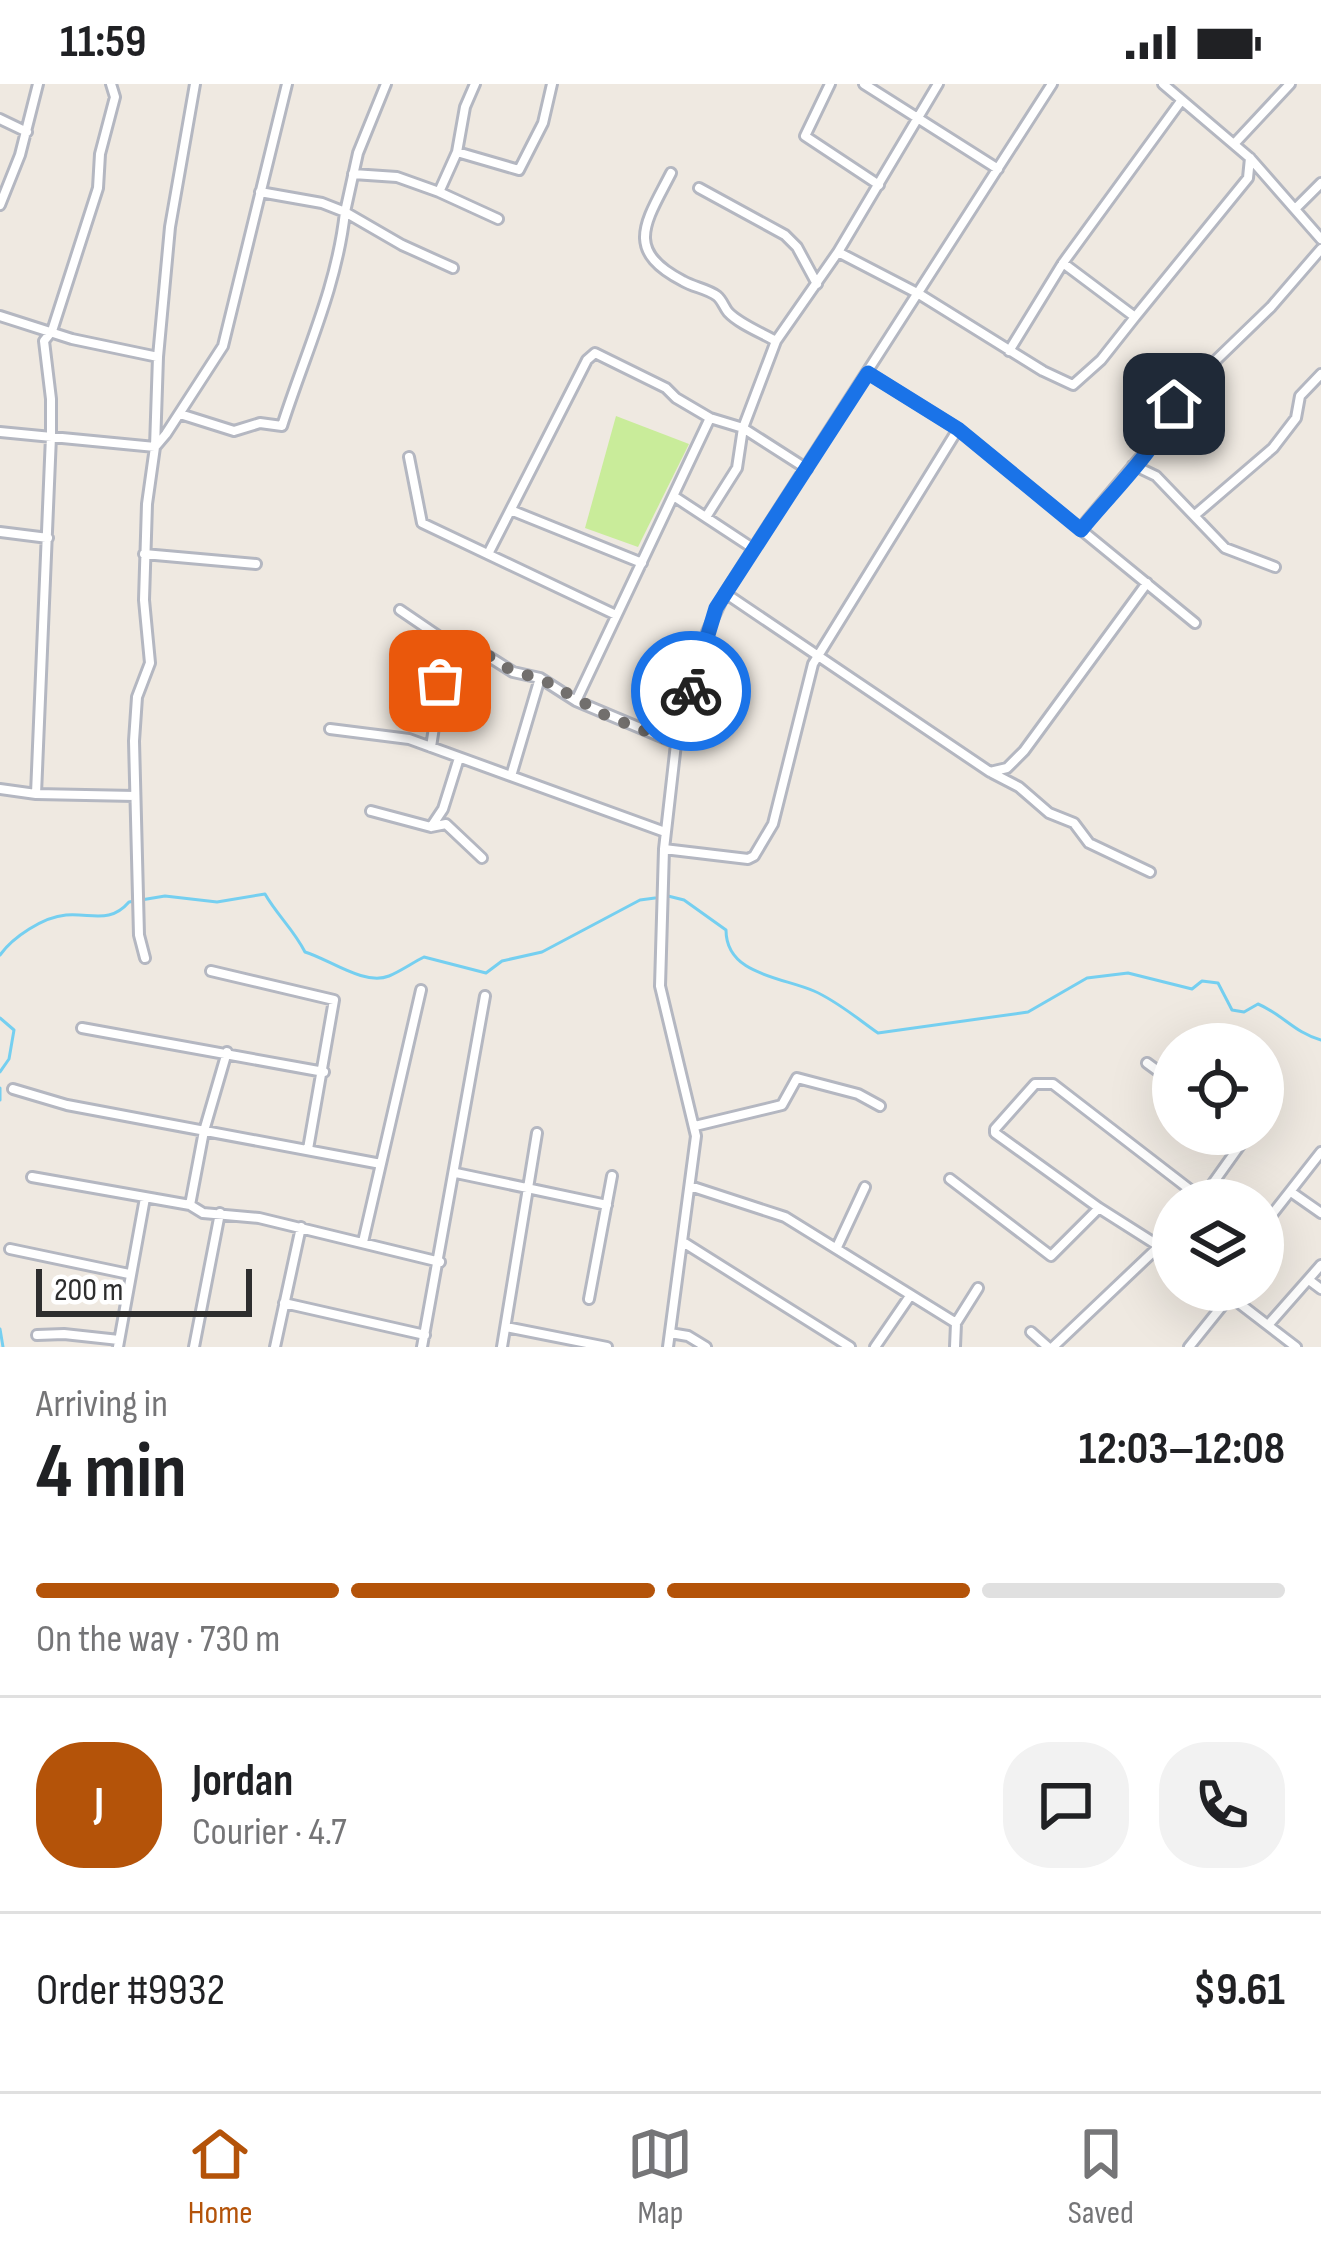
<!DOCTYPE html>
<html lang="en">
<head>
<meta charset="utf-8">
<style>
  :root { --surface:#fff; --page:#f2f2f2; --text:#202124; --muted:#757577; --line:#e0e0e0; --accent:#b45309 }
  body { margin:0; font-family:"Sofia Sans Condensed",sans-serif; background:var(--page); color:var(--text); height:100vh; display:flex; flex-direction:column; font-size:45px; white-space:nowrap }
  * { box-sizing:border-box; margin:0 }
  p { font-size:39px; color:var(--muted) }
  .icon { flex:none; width:66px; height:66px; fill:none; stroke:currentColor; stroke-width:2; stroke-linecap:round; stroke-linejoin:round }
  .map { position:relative; height:1263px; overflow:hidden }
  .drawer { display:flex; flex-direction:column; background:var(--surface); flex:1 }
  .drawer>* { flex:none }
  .fabs { position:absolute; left:1152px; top:939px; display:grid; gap:24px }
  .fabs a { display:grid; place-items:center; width:132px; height:132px; border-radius:50%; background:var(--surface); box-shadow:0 12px 48px #0002; font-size:60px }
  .scale { position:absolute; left:36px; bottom:30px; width:216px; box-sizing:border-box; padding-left:12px; border:6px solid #2e2e2e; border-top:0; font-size:33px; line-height:42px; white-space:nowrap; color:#2e2e2e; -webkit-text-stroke:9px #fff; paint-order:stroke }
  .pin { position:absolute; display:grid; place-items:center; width:102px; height:102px; color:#fff; margin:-51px; border-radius:24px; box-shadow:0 6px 18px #0006 }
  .courier { position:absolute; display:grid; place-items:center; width:120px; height:120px; margin:-60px; border:9px solid #1a73e8; border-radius:50%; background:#fff; color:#222; box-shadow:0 3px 15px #0007 }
  .overview em { font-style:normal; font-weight:700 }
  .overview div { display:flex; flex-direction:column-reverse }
  .overview { display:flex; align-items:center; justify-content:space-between; height:204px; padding:0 36px }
  h1 { font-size:78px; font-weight:700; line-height:90px }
  .bar { display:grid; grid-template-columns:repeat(4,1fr); gap:18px 12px; align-content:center; height:144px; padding:0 36px }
  .bar i { height:15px; border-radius:9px; background:var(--line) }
  .bar .current { background:var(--accent) }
  .bar p { grid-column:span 4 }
  .line { display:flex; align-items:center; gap:30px; padding:0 36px; border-top:3px solid var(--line) }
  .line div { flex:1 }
  .round { display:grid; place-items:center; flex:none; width:126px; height:126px; border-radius:48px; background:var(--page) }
  .status { display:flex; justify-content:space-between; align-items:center; height:84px; padding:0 60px; background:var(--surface); direction:ltr }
  .status svg { height:33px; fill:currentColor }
  .menu { display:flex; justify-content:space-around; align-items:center; height:168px; border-top:3px solid var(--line); background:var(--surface); font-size:33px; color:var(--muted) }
  .menu a { display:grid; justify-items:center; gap:6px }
  .menu .current { color:var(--accent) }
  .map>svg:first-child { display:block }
</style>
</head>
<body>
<div class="status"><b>11:59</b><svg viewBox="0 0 49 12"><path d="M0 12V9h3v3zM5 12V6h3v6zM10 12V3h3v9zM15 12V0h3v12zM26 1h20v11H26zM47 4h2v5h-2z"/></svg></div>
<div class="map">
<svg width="1321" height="1263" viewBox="0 0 1321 1263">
  <rect width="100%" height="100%" fill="#efe9e1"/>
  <!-- pitch -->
  <path fill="#c9ec9a" d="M616,332L689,360L638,463L585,444Z"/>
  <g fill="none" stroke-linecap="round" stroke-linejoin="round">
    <!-- stream -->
    <path stroke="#75cff0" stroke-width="3" d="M668,812L684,816L726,846C726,891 782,893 814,907C837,917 858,935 878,949L1028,928L1087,894L1128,889L1192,905L1202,897L1218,899L1232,926L1244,928L1258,920C1282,930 1295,949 1321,956
      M0,871C13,853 43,833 66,831C92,829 110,840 129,818L165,812L217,818L265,810C277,831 294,846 305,868C329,875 364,902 389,892C401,887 412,879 424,873L486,889L502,877L542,868L640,816L655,814
      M0,934L14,946L9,975L0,988
      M0,1004V1016
      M0,1245L3,1263"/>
    <defs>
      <path id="minor" d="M830,0L805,52L879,101
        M864,0L998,85
        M1163,0L1250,74L1321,155
        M0,35L27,48
        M1234,60L1290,0
        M457,68L465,23L475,0
        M671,89C646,138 623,166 683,197C693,203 708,205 717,212C722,216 724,223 728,228C739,240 762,249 776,257
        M353,90L397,93L439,108L457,68L519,86L543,39L552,0
        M699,104L785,151L797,163L817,200
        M260,108L322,119L345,128L358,69L386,0
        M439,108L498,135
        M0,121L20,71L38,0
        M1296,124L1321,99
        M838,168L919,210L1043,287L1073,301L1101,276L1135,233L1063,179
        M0,232L72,255L158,273
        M1135,233L1248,94L1250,74
        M1009,267L1063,179L1181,17
        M868,289L958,345L1195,539
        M180,330L234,347L260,339L282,342C305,270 337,203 345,128L402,161L453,184
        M0,348L155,363L166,350L223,262L287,0
        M409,373L422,439L616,531
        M1133,381L1156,392L1225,464L1275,483
        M675,413L754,465
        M513,427L642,479
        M1195,431L1273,364L1296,334L1300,312L1321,290
        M706,433L737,384L743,344L776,257L838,168L938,0
        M1080,445L1149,363L1170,333L1181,310L1271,223L1321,165
        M0,448L48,454
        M144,470L256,480
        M488,470L587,276L595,269L666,304L676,314L710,334L743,344L807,385
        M725,509L990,688L1007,684L1024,667L1147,499
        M400,526L447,558L475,564L513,588L540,594L576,617L676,659
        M576,617L710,334
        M330,645L409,655L665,748
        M431,663L447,558
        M992,689L1019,703L1049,729L1074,739L1089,759L1150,788
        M511,692L540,594
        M0,705L36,710L135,712
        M36,710L51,352V315L44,257L52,247L98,104L100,70L115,13L111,0
        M371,727L431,743L446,740L482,774
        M431,743L443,725L459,674
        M664,765L748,775L754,772L773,740L813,580L958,345
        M145,874L139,851L134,657L137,613L150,579L144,516L147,420L155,363L158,273L170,143L195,0
        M211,887L334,916L308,1065
        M82,944L324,988
        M1147,979L1173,998
        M13,1005L67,1021L381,1080
        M695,1042L782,1021L797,994L858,1010L880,1022
        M456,1089L607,1121
        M32,1093L190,1121L203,1129L259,1134L440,1178
        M950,1095L1051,1172L1099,1124
        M690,1102L785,1133L956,1239
        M1291,1108L1321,1129
        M1201,1116L1248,1050
        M190,1121L204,1047L227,968
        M1263,1142L1321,1068
        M363,1158L421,906
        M683,1158L850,1263
        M837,1163L865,1103
        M10,1165L129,1190
        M1173,1171L1099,1124L995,1049V1045L1035,1000H1053L1202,1115
        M1309,1196L1321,1205
        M1222,1206L1296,1263
        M589,1215L612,1092
        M284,1219L425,1251
        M1269,1240L1321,1181
        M506,1243L607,1263
        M1031,1248L1048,1263
        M670,1249L688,1252L706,1263
        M37,1251L64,1250L119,1256
        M118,1263L145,1114
        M194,1263L220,1129
        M275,1263L301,1143
        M422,1263L485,912
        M502,1263L537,1049
        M668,1263L696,1052L660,902L664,765L676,660L707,548L725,509L1052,0
        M875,1263L910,1212
        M955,1263L956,1239L978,1204
        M1053,1263L1173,1149
        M1189,1263L1230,1212"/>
    </defs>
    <!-- minor casing -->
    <use href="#minor" stroke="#b4b7c1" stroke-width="14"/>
    <!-- minor -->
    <use href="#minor" stroke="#fff" stroke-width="8"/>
  </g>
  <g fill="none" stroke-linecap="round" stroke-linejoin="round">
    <!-- done -->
    <path stroke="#726f6d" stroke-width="12" stroke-dasharray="0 21.6" d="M440,597L447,557L475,563L514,588L540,594L607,632L676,659L691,607"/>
    <!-- route -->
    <path stroke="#1a73e8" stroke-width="15" d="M691,607L716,524L868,289L958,345L1081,446C1108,412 1163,360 1174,320"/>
  </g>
</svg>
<div class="fabs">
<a><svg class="icon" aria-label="locate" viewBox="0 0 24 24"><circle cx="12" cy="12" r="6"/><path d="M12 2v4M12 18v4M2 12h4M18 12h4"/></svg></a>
<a><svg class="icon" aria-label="layers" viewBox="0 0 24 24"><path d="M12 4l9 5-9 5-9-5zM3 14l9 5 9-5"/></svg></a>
</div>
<div class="scale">200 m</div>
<div class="pin" style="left:440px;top:597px;background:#ea580c"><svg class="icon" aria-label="bag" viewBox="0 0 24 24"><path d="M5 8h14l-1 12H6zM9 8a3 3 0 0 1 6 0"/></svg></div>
<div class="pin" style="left:1174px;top:320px;background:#1f2937"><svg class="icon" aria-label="home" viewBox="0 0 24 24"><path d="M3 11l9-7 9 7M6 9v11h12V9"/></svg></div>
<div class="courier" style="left:691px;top:607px"><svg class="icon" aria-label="bike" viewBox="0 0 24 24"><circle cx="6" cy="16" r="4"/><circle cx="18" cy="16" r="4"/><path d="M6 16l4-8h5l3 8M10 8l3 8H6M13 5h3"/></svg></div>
</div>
<section class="drawer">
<div class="overview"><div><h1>4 min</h1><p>Arriving in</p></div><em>12:03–12:08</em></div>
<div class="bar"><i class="current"></i><i class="current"></i><i class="current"></i><i></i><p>On the way · 730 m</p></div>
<div class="line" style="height:216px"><b class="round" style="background:var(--accent);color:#fff">J</b><div><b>Jordan</b><p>Courier · 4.7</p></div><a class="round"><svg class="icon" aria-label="chat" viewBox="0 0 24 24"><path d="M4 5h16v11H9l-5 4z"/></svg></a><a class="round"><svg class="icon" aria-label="phone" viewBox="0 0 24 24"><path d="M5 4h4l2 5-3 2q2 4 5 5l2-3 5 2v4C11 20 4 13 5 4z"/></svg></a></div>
<div class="line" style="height:156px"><div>Order #9932</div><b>$9.61</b></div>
</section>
<nav class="menu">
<a class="current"><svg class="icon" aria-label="home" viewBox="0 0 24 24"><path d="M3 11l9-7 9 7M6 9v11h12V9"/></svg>Home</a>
<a><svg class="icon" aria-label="map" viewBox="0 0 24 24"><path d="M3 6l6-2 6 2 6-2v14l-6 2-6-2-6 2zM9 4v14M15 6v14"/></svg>Map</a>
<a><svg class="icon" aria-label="saved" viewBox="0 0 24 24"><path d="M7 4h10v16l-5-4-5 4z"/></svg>Saved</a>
</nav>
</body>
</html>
